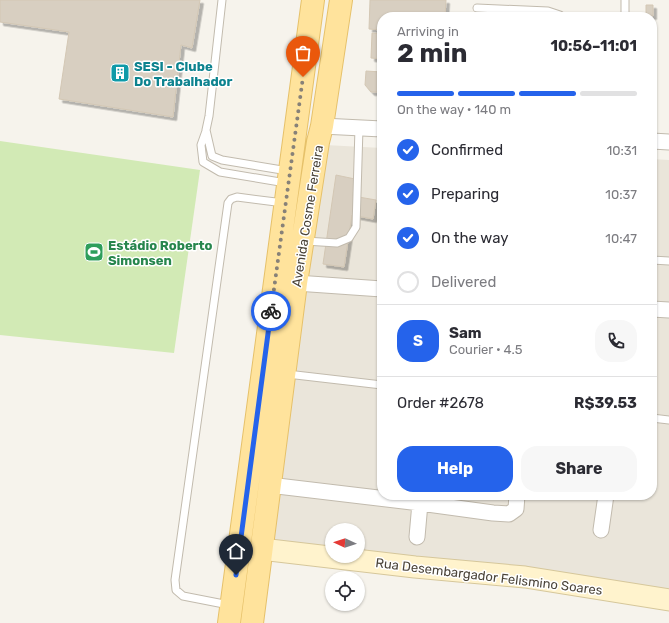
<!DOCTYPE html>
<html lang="en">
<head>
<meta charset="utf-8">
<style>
  :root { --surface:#fff; --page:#f7f7f7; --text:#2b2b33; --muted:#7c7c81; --line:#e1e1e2; --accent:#2563eb }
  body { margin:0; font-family:Rubik,sans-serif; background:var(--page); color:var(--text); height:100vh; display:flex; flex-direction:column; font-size:15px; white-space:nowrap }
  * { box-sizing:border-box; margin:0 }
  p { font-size:13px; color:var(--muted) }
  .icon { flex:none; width:22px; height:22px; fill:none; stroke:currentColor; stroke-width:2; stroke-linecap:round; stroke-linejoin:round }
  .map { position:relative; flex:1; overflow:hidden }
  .panel { position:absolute; left:377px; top:12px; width:280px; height:488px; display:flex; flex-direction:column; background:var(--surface); border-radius:16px; box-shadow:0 1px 3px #0004 }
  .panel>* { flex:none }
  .needle { width:26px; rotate:273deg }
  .tools { position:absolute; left:325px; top:523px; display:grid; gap:8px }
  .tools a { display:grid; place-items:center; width:40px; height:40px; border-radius:50%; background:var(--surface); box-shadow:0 1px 3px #0004; font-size:20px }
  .pin { position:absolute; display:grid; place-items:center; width:34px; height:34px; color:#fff; margin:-41px -17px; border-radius:50% 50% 50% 0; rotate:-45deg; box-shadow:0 0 4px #0007 }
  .pin .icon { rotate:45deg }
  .courier { position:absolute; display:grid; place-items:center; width:40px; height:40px; margin:-20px; border:3px solid #2563eb; border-radius:50%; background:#fff; color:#222; box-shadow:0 1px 5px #0007 }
  .summary em { font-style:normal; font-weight:700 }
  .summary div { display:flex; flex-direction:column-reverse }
  .summary { display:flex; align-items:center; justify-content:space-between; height:68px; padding:0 20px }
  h1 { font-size:26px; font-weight:700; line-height:30px }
  .bar { display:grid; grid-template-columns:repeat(4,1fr); gap:6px 4px; align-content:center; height:48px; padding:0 20px }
  .bar i { height:5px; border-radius:3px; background:var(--line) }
  .bar .selected { background:var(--accent) }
  .bar p { grid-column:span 4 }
  .line { display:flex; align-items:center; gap:10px; padding:0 20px; border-top:1px solid var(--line) }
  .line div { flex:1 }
  .round { display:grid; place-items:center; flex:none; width:42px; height:42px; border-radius:16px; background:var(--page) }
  ol { padding:0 20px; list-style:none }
  li { display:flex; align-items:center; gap:12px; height:44px }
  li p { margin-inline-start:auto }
  li .icon { padding:4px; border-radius:50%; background:var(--accent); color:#fff; stroke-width:4 }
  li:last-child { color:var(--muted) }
  li i { width:22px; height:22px; border:2px solid var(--line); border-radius:50% }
  .cta { display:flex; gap:8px; margin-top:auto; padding:8px 20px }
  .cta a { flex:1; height:46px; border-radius:16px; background:var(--accent); color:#fff; font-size:16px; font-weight:700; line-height:46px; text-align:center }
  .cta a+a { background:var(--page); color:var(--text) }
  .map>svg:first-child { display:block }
</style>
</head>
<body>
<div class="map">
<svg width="669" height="623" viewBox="0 0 669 623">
  <defs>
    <filter id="shadow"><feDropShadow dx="3.5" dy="3.5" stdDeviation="0" flood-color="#0004"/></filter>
  </defs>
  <rect width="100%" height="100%" fill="#f6f3ec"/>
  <!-- residential -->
  <path fill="#eae5da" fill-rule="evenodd" d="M325,145L382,148V495H652V159L669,160V603L269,557ZM332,530H358V556H332Z"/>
  <!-- green -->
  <path fill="#d2eab5" d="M0,141L200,170L174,353L0,335Z"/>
  <!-- building -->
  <path fill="#d8cfc1" stroke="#d3c7b4" filter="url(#shadow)" d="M0,0H200L192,48L181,45L173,117L59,99L69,32L0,22Z
    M370,0H446L445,17H382V30L369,29Z
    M646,5H653V16L646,15Z
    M372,33L382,34V59L371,58Z
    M366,71L382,72V92H371L365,85Z
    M336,175L355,179L353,196L376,200L373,219L352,215L344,267L323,264Z"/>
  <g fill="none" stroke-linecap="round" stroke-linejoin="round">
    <defs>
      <path id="lane" d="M222,0L209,116L206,130L212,156L222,160L288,171
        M477,8L548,11L560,15L561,17
        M625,17V0
        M206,131L201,145L203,162L220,172L286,183
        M305,241L337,243L349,238L356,227L359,128
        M652,260L669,261
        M287,374L382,385
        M652,418L669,420
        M229,605L183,596L176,590L175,580L228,203L231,199L237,197L284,203"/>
      <path id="street" d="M322,126L382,129
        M652,141L669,142
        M296,283L382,289
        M652,309L669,310
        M269,485L420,503L493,513L509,514L516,509L517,495
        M601,530L606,495
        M417,537L420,503"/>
      <path id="secondary" d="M261,549L415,567L525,577L669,600"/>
      <path id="primary" d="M229,623L313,0
        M252,623L296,283L318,142L322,126L341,0"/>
    </defs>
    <!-- lane casing -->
    <use href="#lane" stroke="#c2bbae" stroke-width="9"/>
    <!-- street casing -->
    <use href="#street" stroke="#c2bbae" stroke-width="17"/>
    <!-- secondary casing -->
    <use href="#secondary" stroke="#d6c79b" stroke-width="23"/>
    <!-- primary casing -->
    <use href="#primary" stroke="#e6c16a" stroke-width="24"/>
    <!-- lane -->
    <use href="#lane" stroke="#fff" stroke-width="7"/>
    <!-- street -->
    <use href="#street" stroke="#fff" stroke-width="15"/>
    <!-- secondary -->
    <use href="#secondary" stroke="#fff3cd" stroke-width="21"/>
    <!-- primary -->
    <use href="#primary" stroke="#ffe39c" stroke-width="22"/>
  </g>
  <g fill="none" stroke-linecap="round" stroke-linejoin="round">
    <!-- done -->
    <path stroke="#878178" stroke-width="4" stroke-dasharray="0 7.2" d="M271,311L303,77"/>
    <!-- route -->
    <path stroke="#2563eb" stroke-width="5" d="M236,575L271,311"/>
  </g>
  <!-- icons -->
  <defs>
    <symbol id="building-square" viewBox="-11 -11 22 22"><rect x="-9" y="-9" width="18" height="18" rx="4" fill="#0f9aa8" stroke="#fff"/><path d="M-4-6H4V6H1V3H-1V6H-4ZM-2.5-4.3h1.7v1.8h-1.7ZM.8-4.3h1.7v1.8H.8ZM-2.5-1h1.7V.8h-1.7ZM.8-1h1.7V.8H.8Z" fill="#fff"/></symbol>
    <symbol id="stadium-square" viewBox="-11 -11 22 22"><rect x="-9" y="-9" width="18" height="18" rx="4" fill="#2e9e5b" stroke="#fff"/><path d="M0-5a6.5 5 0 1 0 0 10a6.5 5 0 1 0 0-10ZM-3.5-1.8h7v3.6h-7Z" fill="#fff"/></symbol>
  </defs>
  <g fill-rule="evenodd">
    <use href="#building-square" x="109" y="62" width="22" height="22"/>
    <use href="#stadium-square" x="83" y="241" width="22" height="22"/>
  </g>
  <g text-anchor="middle" stroke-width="3" stroke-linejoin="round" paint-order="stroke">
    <!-- culture labels -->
    <g font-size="13" font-weight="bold" fill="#0d838f" stroke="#fff" text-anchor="start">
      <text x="134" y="71">SESI - Clube<tspan x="134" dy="15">Do Trabalhador</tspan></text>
    </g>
    <!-- street labels -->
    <g font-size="13" fill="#4b4439" stroke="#fff">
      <text transform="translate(307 216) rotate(-81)" y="5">Avenida Cosme Ferreira</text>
      <text transform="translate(489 576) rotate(7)" y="5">Rua Desembargador Felismino Soares</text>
    </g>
    <!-- leisure labels -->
    <g font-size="13" font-weight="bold" fill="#27864d" stroke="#fff" text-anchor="start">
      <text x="108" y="250">Estádio Roberto<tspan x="108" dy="15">Simonsen</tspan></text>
    </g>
  </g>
</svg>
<div class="tools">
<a><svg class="needle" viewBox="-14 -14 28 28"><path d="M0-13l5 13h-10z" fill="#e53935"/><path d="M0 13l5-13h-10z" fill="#7c7c81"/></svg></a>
<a><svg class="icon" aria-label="locate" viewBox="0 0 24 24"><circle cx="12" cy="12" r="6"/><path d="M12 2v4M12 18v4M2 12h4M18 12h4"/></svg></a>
</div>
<div class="pin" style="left:303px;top:77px;background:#ea580c"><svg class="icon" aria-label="bag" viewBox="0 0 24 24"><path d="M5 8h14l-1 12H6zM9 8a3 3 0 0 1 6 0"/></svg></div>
<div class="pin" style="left:236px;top:575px;background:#1f2937"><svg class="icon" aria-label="home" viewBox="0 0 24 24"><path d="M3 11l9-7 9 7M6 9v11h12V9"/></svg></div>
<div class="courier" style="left:271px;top:311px"><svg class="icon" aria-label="bike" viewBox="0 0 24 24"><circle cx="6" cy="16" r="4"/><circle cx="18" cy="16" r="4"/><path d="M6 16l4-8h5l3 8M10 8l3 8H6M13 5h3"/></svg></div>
<section class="panel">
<div class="summary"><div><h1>2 min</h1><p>Arriving in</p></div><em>10:56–11:01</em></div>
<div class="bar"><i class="selected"></i><i class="selected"></i><i class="selected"></i><i></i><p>On the way · 140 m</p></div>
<ol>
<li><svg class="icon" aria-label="check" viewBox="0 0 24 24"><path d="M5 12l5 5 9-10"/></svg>Confirmed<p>10:31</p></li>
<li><svg class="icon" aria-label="check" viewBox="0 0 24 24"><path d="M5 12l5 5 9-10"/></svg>Preparing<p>10:37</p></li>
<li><svg class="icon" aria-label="check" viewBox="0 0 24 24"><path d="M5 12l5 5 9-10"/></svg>On the way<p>10:47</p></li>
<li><i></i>Delivered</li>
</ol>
<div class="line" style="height:72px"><b class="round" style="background:var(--accent);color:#fff">S</b><div><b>Sam</b><p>Courier · 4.5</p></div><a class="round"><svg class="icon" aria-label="phone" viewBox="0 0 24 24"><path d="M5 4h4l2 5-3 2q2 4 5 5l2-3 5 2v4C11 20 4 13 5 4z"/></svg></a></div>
<div class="line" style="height:52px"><div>Order #2678</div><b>R$39.53</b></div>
<div class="cta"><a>Help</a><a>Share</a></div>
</section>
</div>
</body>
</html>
